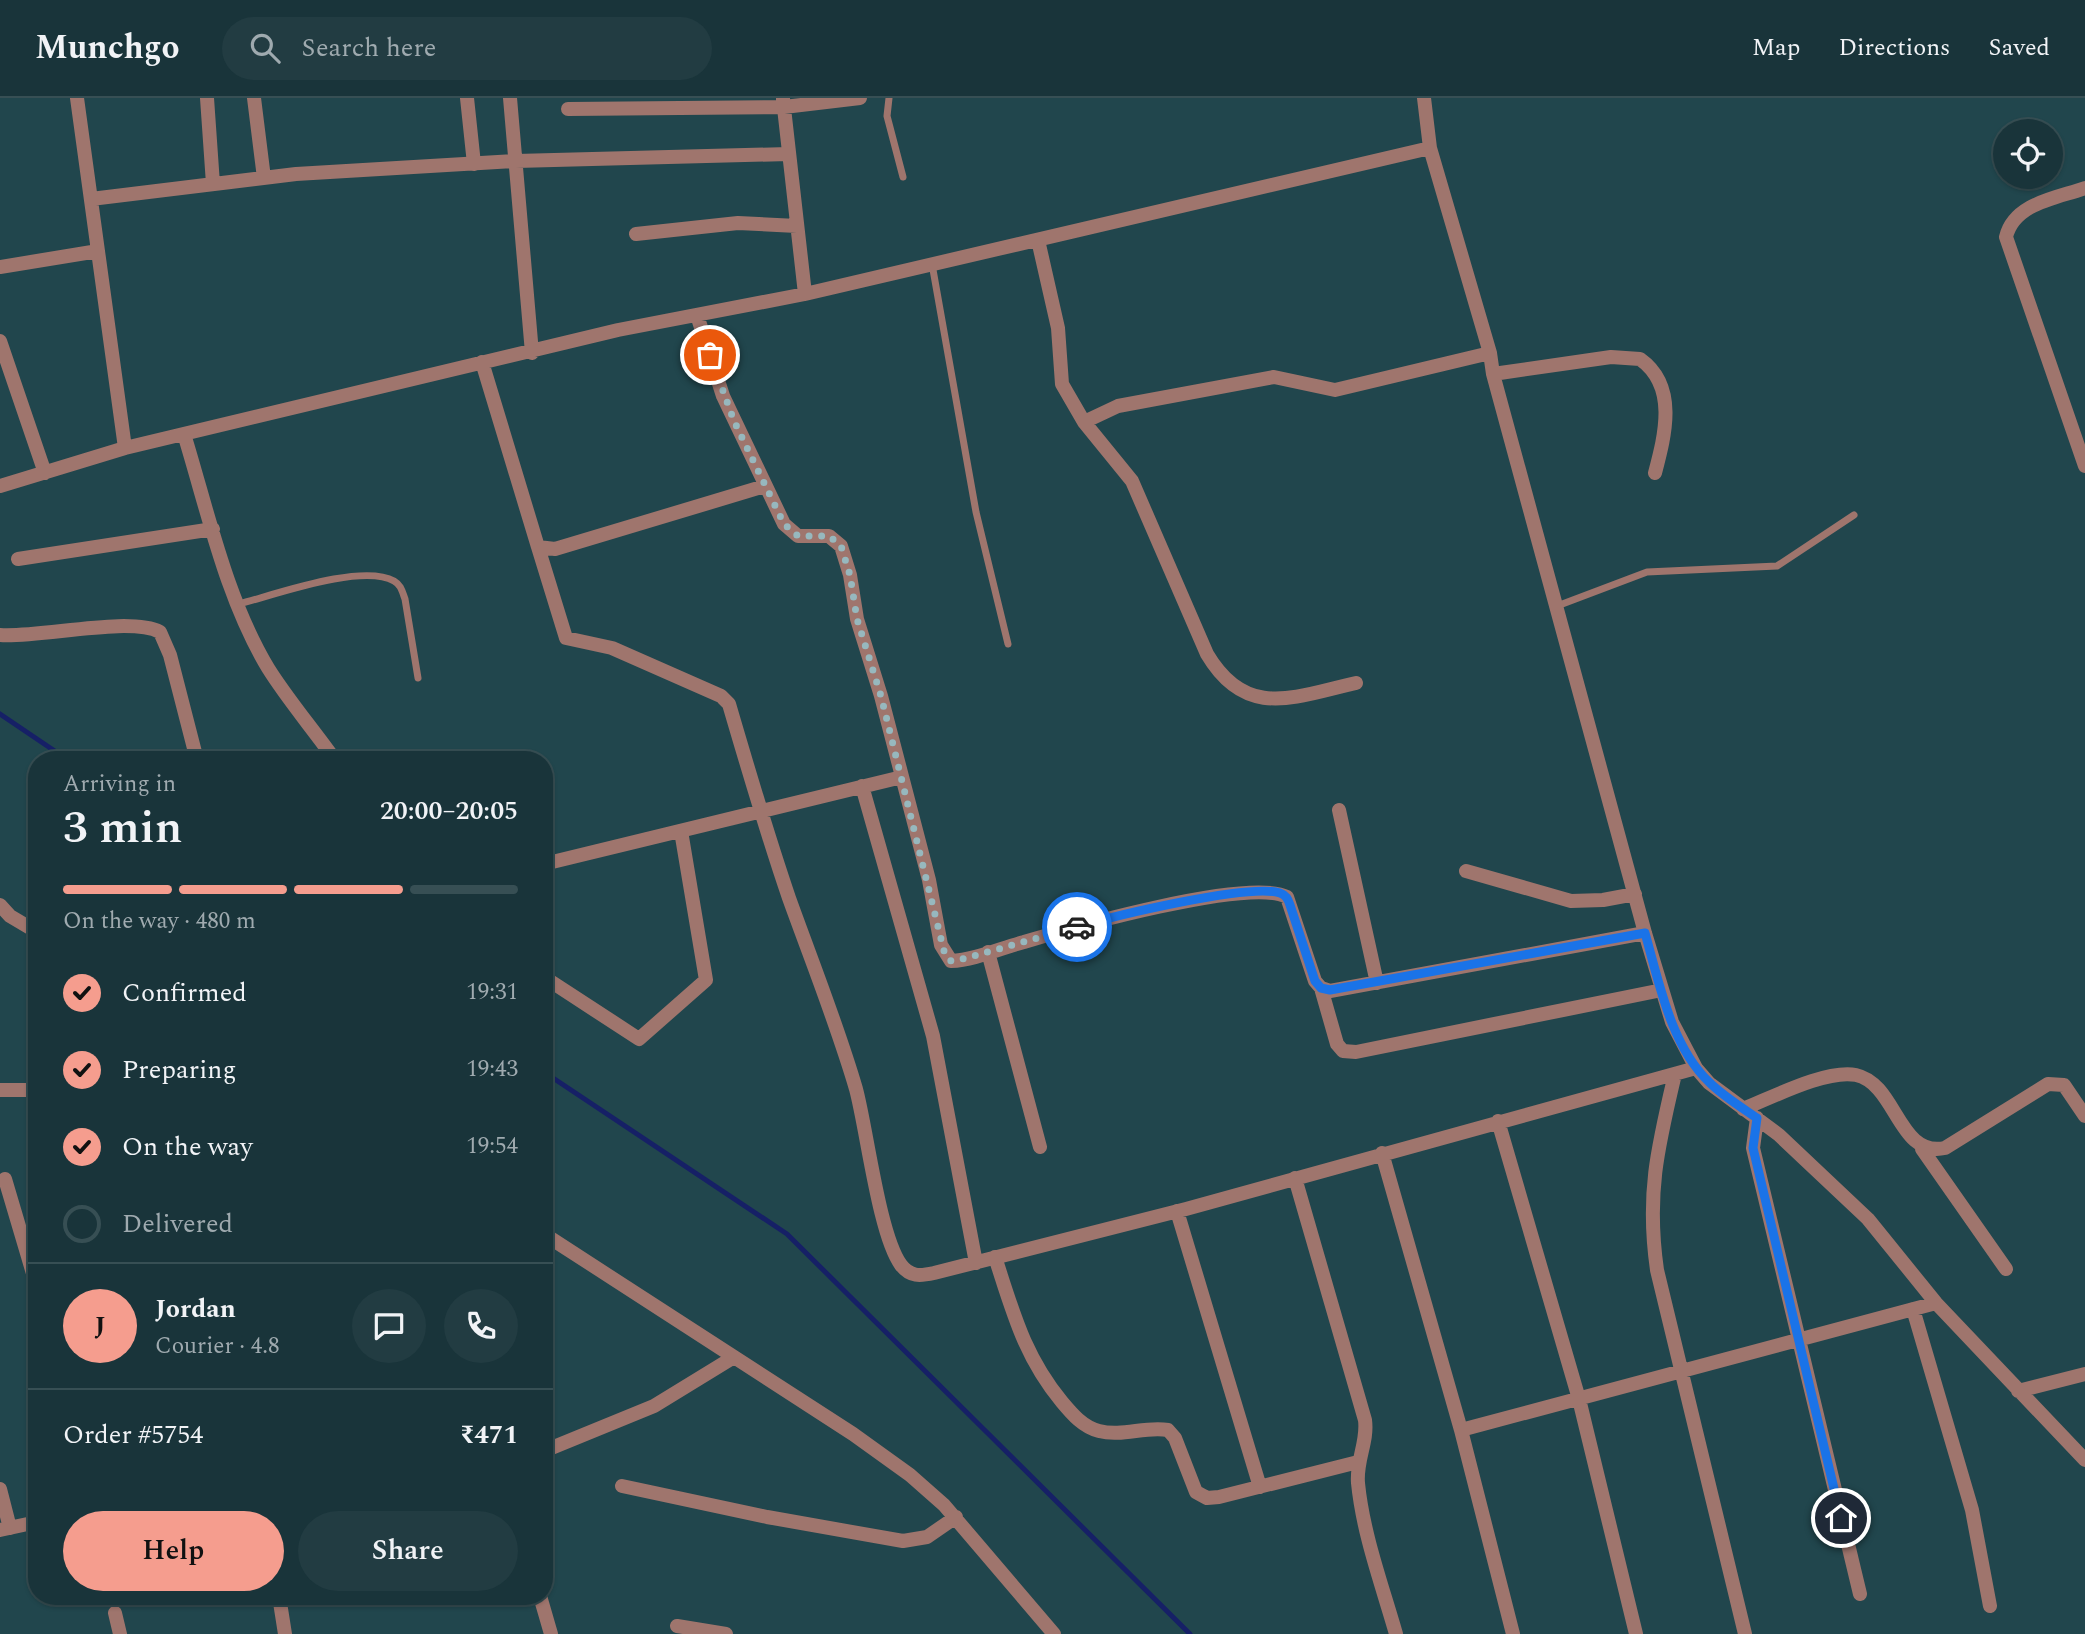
<!DOCTYPE html>
<html lang="en">
<head>
<meta charset="utf-8">
<style>
  :root { --surface:#19343a; --page:#223c42; --text:#f1f3f6; --muted:#9faaaf; --line:#374f54; --accent:#f59d8e }
  body { margin:0; font-family:Spectral,serif; background:var(--page); color:var(--text); height:100vh; display:flex; flex-direction:column; font-size:26px; white-space:nowrap }
  * { box-sizing:border-box; margin:0 }
  p { font-size:23px; color:var(--muted) }
  .icon { flex:none; width:38px; height:38px; fill:none; stroke:currentColor; stroke-width:2; stroke-linecap:round; stroke-linejoin:round }
  .map { position:relative; flex:1; overflow:hidden }
  .side { position:absolute; left:28px; top:653px; width:525px; height:854px; display:flex; flex-direction:column; background:var(--surface); border-radius:28px; box-shadow:0 2px 5px #0004,0 0 0 2px var(--line) }
  .side>* { flex:none }
  .buttons { position:absolute; left:1993px; top:21px; display:grid; gap:14px }
  .buttons a { display:grid; place-items:center; width:70px; height:70px; border-radius:50%; background:var(--surface); box-shadow:0 2px 5px #0004,0 0 0 2px var(--line); font-size:35px }
  .pin { position:absolute; display:grid; place-items:center; width:60px; height:60px; color:#fff; margin:-30px; border:4px solid #fff; border-radius:50%; box-shadow:0 2px 7px #0007 }
  .courier { position:absolute; display:grid; place-items:center; width:70px; height:70px; margin:-35px; border:5px solid #1a73e8; border-radius:50%; background:#fff; color:#222; box-shadow:0 2px 9px #0007 }
  .head em { font-style:normal; font-weight:600 }
  .head div { display:flex; flex-direction:column-reverse }
  .head { display:flex; align-items:center; justify-content:space-between; height:119px; padding:0 35px }
  h1 { font-size:46px; font-weight:600; line-height:52px }
  .bar { display:grid; grid-template-columns:repeat(4,1fr); gap:10px 7px; align-content:center; height:84px; padding:0 35px }
  .bar i { height:9px; border-radius:5px; background:var(--line) }
  .bar .on { background:var(--accent) }
  .bar p { grid-column:span 4 }
  .line { display:flex; align-items:center; gap:18px; padding:0 35px; border-top:2px solid var(--line) }
  .line div { flex:1 }
  .round { display:grid; place-items:center; flex:none; width:74px; height:74px; border-radius:37px; background:var(--page) }
  ol { padding:0 35px; list-style:none }
  li { display:flex; align-items:center; gap:21px; height:77px }
  li p { margin-inline-start:auto }
  li .icon { padding:7px; border-radius:50%; background:var(--accent); color:#111; stroke-width:4 }
  li:last-child { color:var(--muted) }
  li i { width:38px; height:38px; border:4px solid var(--line); border-radius:50% }
  .button { display:flex; gap:14px; margin-top:auto; padding:14px 35px }
  .button a { flex:1; height:80px; border-radius:42px; background:var(--accent); color:#111; font-size:28px; font-weight:600; line-height:80px; text-align:center }
  .button a+a { background:var(--page); color:var(--text) }
  header { display:flex; align-items:center; gap:42px; box-sizing:border-box; height:98px; padding:0 35px; background:var(--surface); border-bottom:2px solid var(--line) }
  header strong { font-size:33px }
  nav { display:flex; gap:38px; margin-inline-start:auto; font-size:24px }
  .search { width:490px; height:63px; background:var(--page); display:flex; align-items:center; gap:18px; box-sizing:border-box; padding:0 24px; border-radius:38px; color:var(--muted); font-size:26px }
  .map>svg:first-child { display:block }
</style>
</head>
<body>
<header>
<strong>Munchgo</strong>
<div class="search"><svg class="icon" aria-label="search" viewBox="0 0 24 24"><circle cx="10" cy="10" r="6"/><path d="M15 15l6 6"/></svg>Search here</div>
<nav><a>Map</a><a>Directions</a><a>Saved</a></nav>
</header>
<div class="map">
<svg width="2085" height="1536" viewBox="0 0 2085 1536">
  <rect width="100%" height="100%" fill="#21464d"/>
  <g fill="none" stroke-linecap="round" stroke-linejoin="round">
    <!-- stream -->
    <path stroke="#162066" stroke-width="5" d="M0,616L68,662
      M544,974L787,1136L1190,1536"/>
    <!-- lane -->
    <path stroke="#9f756d" stroke-width="7" d="M889,0L887,18L903,79
      M932,166L976,414L1008,546
      M239,506C274,497 362,465 394,483C401,487 402,493 405,501L418,580
      M1557,508L1647,474L1777,468L1854,417"/>
    <!-- street -->
    <path stroke="#9f756d" stroke-width="14" d="M77,0L125,350
      M207,0L213,86
      M254,0L264,80
      M467,0L474,66
      M510,0L532,255
      M1424,0L1430,50L1490,255L1493,276L1645,835L1672,924L1696,970L1709,985L1779,1037L1868,1121L1936,1205L2085,1362
      M783,1L805,196
      M568,11L784,9L860,0
      M2085,90C2057,100 2014,105 2006,139L2085,368
      M91,101L296,76L516,63L788,56
      M636,136L738,125L797,128
      M1038,142L1058,230L1062,286L1084,324L1132,383L1207,556C1246,622 1294,599 1356,585
      M0,169L98,153
      M697,217L723,298L784,426L798,438H829L841,448L850,477L857,521L881,598L929,782L941,847L951,863C975,862 1001,850 1024,844C1071,830 1249,779 1287,799L1315,883L1321,890L1330,893L1645,835
      M0,243L45,375
      M482,264L538,449L555,451L765,388
      M1493,276L1611,259L1640,261C1678,288 1665,337 1655,375
      M1084,324L1118,308L1274,279L1335,292L1490,255
      M184,336C208,414 226,500 268,570C288,602 313,631 335,662
      M0,388L125,350L618,232L805,196L1430,50
      M538,449L566,540L612,550L721,598L729,606C748,671 767,736 789,800C812,864 837,926 856,991C867,1032 879,1137 901,1167C910,1179 920,1178 934,1175L1186,1111L1696,970
      M18,461L213,431
      M0,537C40,540 129,518 160,534L170,557L197,662
      M862,688L933,938L976,1165
      M1339,712L1377,885
      M544,766L902,679
      M1466,773L1571,803L1603,802L1635,796
      M0,807L10,818L37,834
      M988,854L1040,1049
      M544,879L639,941L706,882L681,733
      M1321,890L1337,946L1343,953L1356,954L1662,892
      M1675,976C1658,1048 1646,1096 1657,1172L1745,1536
      M0,992H37
      M1743,1011C1771,1000 1826,971 1856,977C1897,986 1898,1060 1945,1050L2048,986L2064,987L2085,1018
      M1757,1020L1753,1050L1860,1496
      M1498,1023L1579,1301L1636,1536
      M1922,1051L2006,1171
      M1382,1055L1461,1332L1513,1536
      M1295,1080L1365,1322C1368,1344 1356,1362 1358,1385C1363,1436 1382,1487 1396,1536
      M5,1081L37,1189
      M1177,1113L1260,1389
      M544,1136L853,1336L910,1377L944,1407L1054,1536
      M995,1159C1013,1214 1024,1258 1062,1304C1072,1316 1083,1329 1099,1333C1122,1339 1145,1328 1168,1332L1175,1340L1196,1394L1207,1400L1219,1399L1358,1364
      M1913,1211L1972,1412L1990,1508
      M2018,1293L2085,1276
      M1461,1332L1936,1205
      M544,1353L654,1308L734,1259
      M622,1388L767,1419L903,1443L927,1439L956,1419
      M0,1391L10,1430
      M0,1432L37,1424
      M279,1498L285,1536
      M540,1498L551,1536
      M115,1515L120,1536
      M677,1528L726,1536"/>
  </g>
  <g fill="none" stroke-linecap="round" stroke-linejoin="round">
    <!-- done -->
    <path stroke="#97b8be" stroke-width="7" stroke-dasharray="0 12.6" d="M710,257L734,323L784,426L798,438H829L841,448L850,477L857,521L881,598L945,857L951,863L959,862L1077,829"/>
    <!-- route -->
    <path stroke="#1a73e8" stroke-width="9" d="M1077,829C1114,818 1249,785 1280,795C1286,797 1288,801 1290,807L1315,883L1321,890L1330,892L1645,835C1659,884 1671,948 1709,984C1723,998 1741,1009 1757,1020L1753,1050L1841,1420"/>
  </g>
</svg>
<div class="buttons">
<a><svg class="icon" aria-label="locate" viewBox="0 0 24 24"><circle cx="12" cy="12" r="6"/><path d="M12 2v4M12 18v4M2 12h4M18 12h4"/></svg></a>
</div>
<div class="pin" style="left:710px;top:257px;background:#ea580c"><svg class="icon" aria-label="bag" viewBox="0 0 24 24"><path d="M5 8h14l-1 12H6zM9 8a3 3 0 0 1 6 0"/></svg></div>
<div class="pin" style="left:1841px;top:1420px;background:#1f2937"><svg class="icon" aria-label="home" viewBox="0 0 24 24"><path d="M3 11l9-7 9 7M6 9v11h12V9"/></svg></div>
<div class="courier" style="left:1077px;top:829px"><svg class="icon" aria-label="car" viewBox="0 0 24 24"><path d="M5 17H2v-5l4-1 3-4h7l3 4 3 1v5h-3M9 17h6M6 11h13"/><circle cx="7" cy="17" r="2"/><circle cx="17" cy="17" r="2"/></svg></div>
<section class="side">
<div class="head"><div><h1>3 min</h1><p>Arriving in</p></div><em>20:00–20:05</em></div>
<div class="bar"><i class="on"></i><i class="on"></i><i class="on"></i><i></i><p>On the way · 480 m</p></div>
<ol>
<li><svg class="icon" aria-label="check" viewBox="0 0 24 24"><path d="M5 12l5 5 9-10"/></svg>Confirmed<p>19:31</p></li>
<li><svg class="icon" aria-label="check" viewBox="0 0 24 24"><path d="M5 12l5 5 9-10"/></svg>Preparing<p>19:43</p></li>
<li><svg class="icon" aria-label="check" viewBox="0 0 24 24"><path d="M5 12l5 5 9-10"/></svg>On the way<p>19:54</p></li>
<li><i></i>Delivered</li>
</ol>
<div class="line" style="height:126px"><b class="round" style="background:var(--accent);color:#111">J</b><div><b>Jordan</b><p>Courier · 4.8</p></div><a class="round"><svg class="icon" aria-label="chat" viewBox="0 0 24 24"><path d="M4 5h16v11H9l-5 4z"/></svg></a><a class="round"><svg class="icon" aria-label="phone" viewBox="0 0 24 24"><path d="M5 4h4l2 5-3 2q2 4 5 5l2-3 5 2v4C11 20 4 13 5 4z"/></svg></a></div>
<div class="line" style="height:91px"><div>Order #5754</div><b>₹471</b></div>
<div class="button"><a>Help</a><a>Share</a></div>
</section>
</div>
</body>
</html>
